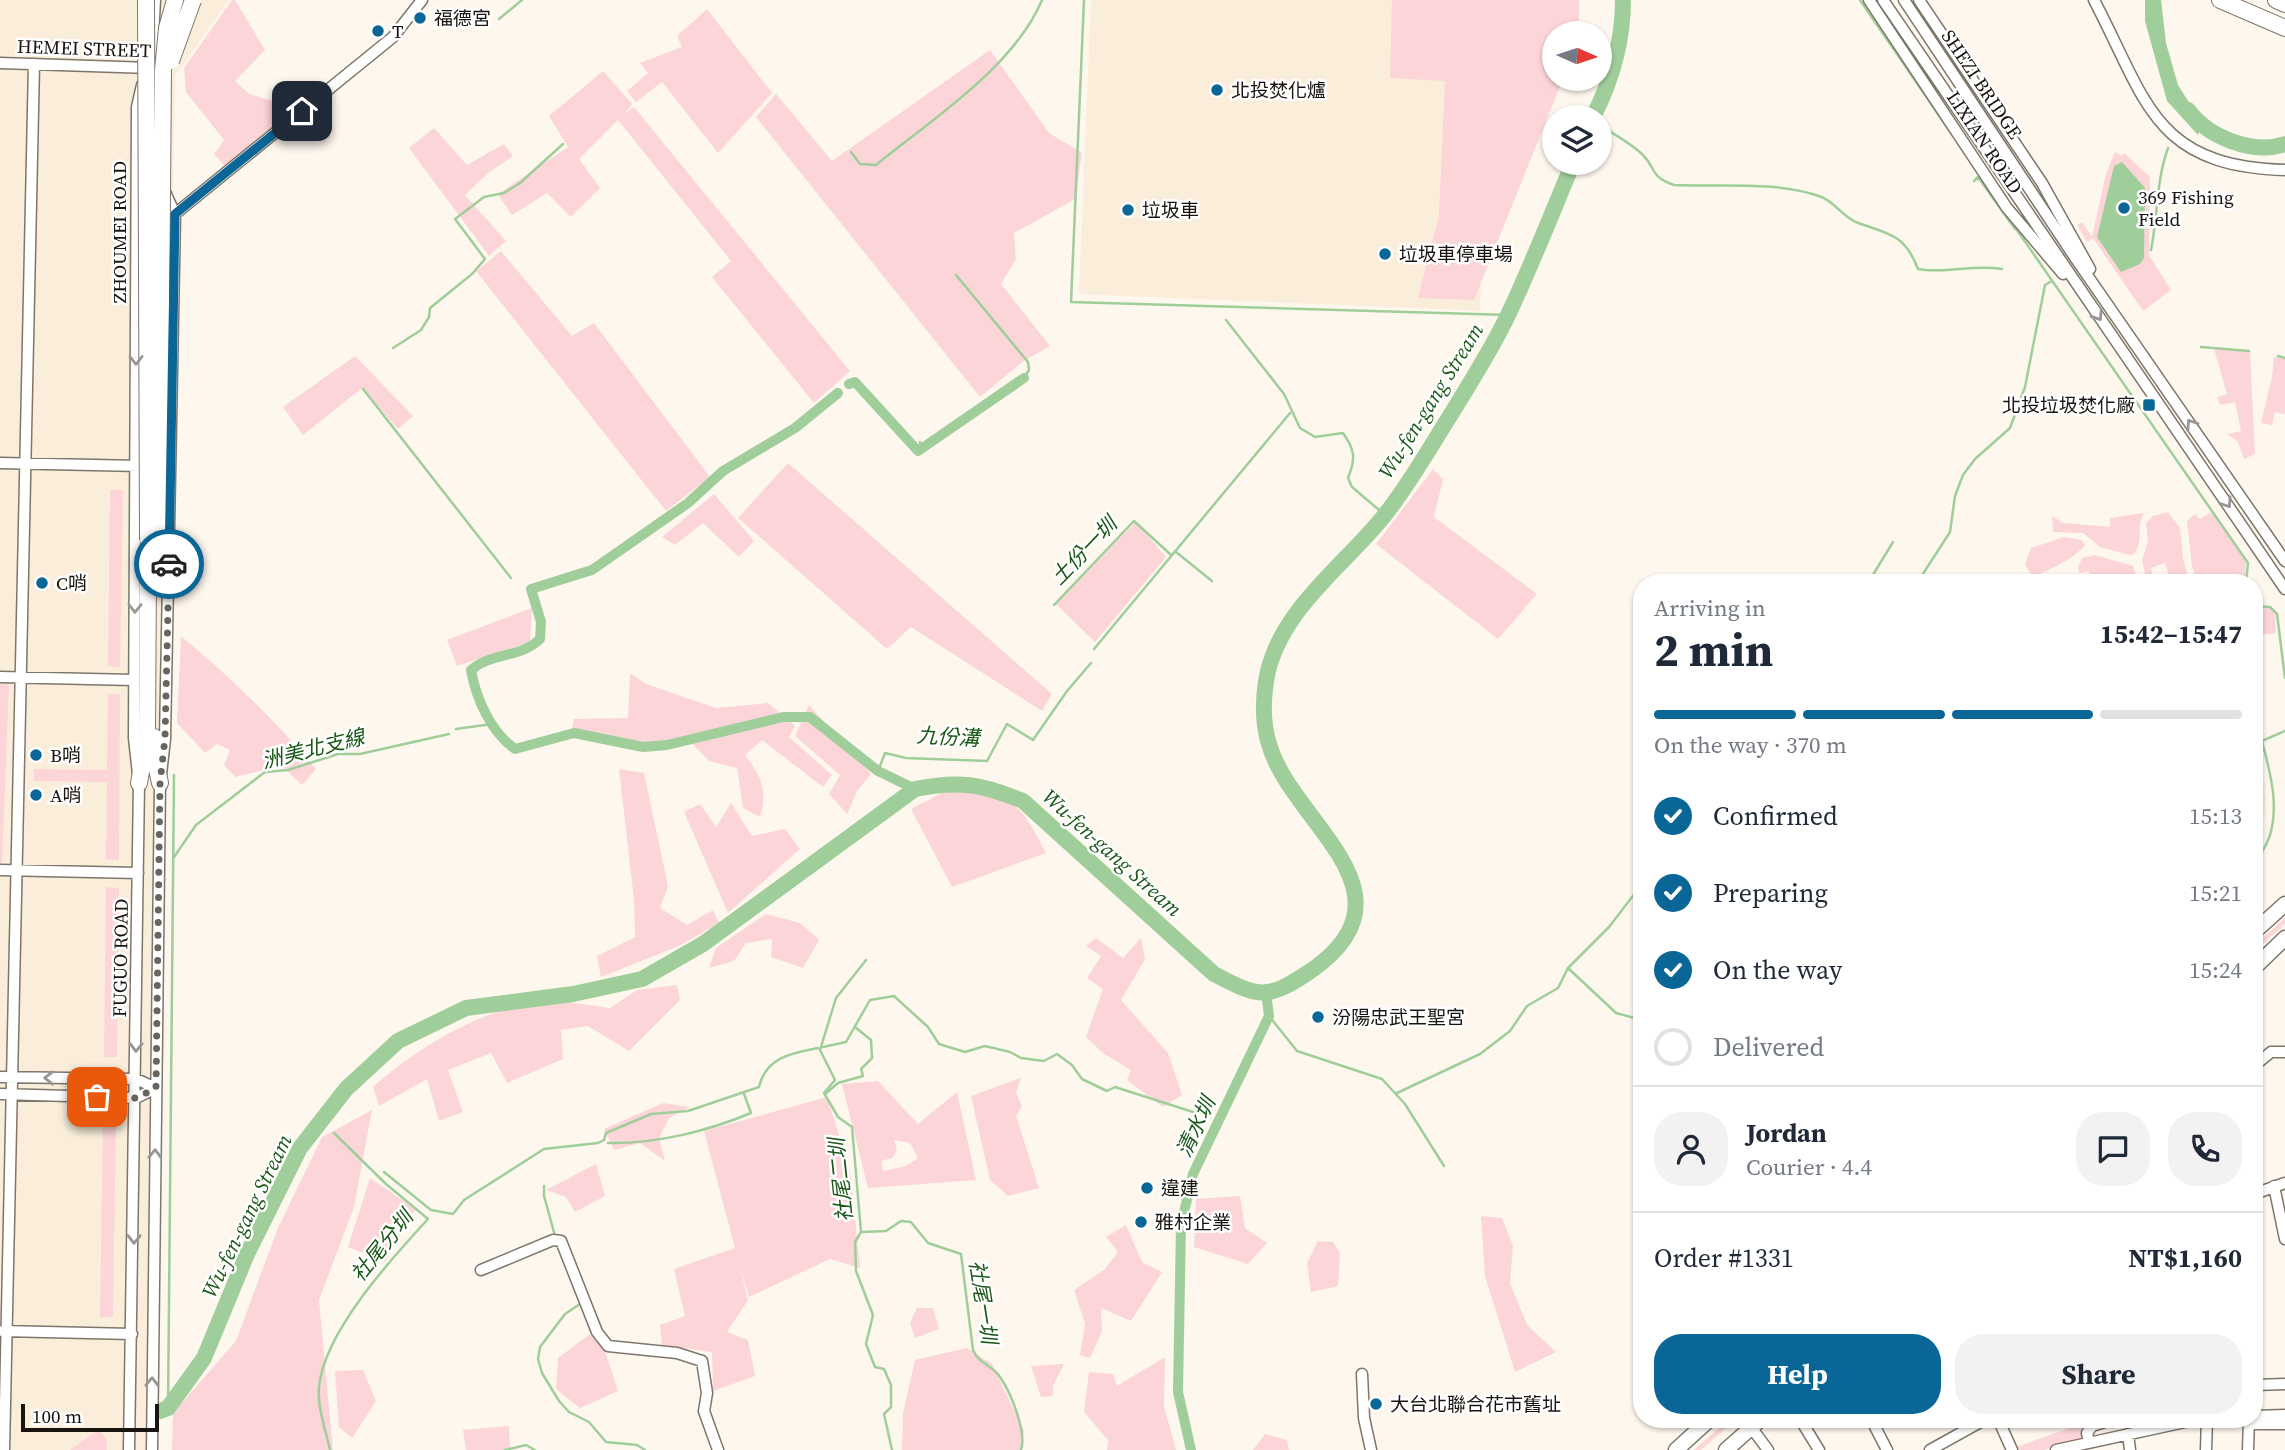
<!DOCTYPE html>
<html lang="en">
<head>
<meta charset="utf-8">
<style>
  :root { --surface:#fff; --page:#f2f2f3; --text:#1f2937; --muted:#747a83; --line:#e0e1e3; --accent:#096696 }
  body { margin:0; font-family:"Source Serif 4","Noto Sans TC",serif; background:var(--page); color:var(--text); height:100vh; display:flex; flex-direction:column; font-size:26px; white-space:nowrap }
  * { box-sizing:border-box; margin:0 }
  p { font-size:23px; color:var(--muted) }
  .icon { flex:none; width:38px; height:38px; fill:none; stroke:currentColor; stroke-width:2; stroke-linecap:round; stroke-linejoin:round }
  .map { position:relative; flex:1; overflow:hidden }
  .side { position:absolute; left:1633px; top:574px; width:630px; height:854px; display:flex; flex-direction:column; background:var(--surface); border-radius:28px; box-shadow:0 2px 5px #0004 }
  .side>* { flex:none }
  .needle { width:46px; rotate:93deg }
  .fabs { position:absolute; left:1542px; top:21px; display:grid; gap:14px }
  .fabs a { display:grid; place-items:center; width:70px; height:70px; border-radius:50%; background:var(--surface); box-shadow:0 2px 5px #0004; font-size:35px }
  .scale { position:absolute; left:21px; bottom:18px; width:138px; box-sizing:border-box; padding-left:7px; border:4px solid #181511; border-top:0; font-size:19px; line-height:24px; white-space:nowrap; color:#181511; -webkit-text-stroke:5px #fff; paint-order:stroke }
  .pin { position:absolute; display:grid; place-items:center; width:60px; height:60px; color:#fff; margin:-30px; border-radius:14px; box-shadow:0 4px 10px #0006 }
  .courier { position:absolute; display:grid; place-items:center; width:70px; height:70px; margin:-35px; border:5px solid #096696; border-radius:50%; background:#fff; color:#222; box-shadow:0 2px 9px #0007 }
  .head em { font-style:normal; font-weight:700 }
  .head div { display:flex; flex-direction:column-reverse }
  .head { display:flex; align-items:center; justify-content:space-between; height:119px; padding:0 21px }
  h1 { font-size:46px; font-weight:700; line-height:52px }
  .bar { display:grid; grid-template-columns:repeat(4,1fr); gap:10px 7px; align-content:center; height:84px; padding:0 21px }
  .bar i { height:9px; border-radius:5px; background:var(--line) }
  .bar .on { background:var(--accent) }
  .bar p { grid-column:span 4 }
  .line { display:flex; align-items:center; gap:18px; padding:0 21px; border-top:2px solid var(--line) }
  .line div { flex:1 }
  .round { display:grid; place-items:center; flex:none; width:74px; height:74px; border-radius:28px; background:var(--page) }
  ol { padding:0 21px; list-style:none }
  li { display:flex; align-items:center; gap:21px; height:77px }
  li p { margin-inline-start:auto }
  li .icon { padding:7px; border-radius:50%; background:var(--accent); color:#fff; stroke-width:4 }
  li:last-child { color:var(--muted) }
  li i { width:38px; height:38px; border:4px solid var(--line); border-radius:50% }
  .button { display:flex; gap:14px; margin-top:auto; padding:14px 21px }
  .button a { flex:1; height:80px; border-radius:28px; background:var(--accent); color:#fff; font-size:28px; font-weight:700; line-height:80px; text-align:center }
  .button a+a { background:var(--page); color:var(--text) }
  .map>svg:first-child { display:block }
</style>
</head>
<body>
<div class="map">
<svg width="2285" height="1450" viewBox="0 0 2285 1450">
  <rect width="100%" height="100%" fill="#fef7ee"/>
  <!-- built -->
  <path fill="#faeedb" d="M0,0H229L175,76L154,1450H0Z
    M1091,0H1576L1554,33V79L1481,279L1480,311L1079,294Z
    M2254,751L2265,785V813L2254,839Z"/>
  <!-- green -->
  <path fill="#fcd5d8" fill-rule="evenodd" d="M232,0H235L265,50L235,81L249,94L276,102L284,118L225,166L214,154L224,140L186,92L184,68Z
    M1392,0H1579V33H1554V79H1563L1474,300L1418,298L1439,215L1445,81L1390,78Z
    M707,9L772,93L718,153L662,82L636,102L627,91L648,73L640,63L682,47L677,36Z
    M990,50L1049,133L1082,153L1075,199L1014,233L1016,259L1001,284L1050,346L1025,360L980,397L756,117L776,94L832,161Z
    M603,71L632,104L624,114L634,107L850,371L814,403L712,277L731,261L618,120L579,159L600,188L571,217L547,193L512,215L498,194L568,147L549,116Z
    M434,128L467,165L504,144L513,156L488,173L465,195L506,241L489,256L409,148Z
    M2115,152L2122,156L2124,153L2150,177L2149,255L2171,290L2143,311L2093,238L2087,242L2077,225L2082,222L2092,237L2106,174Z
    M501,251L572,336L594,323L710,477L666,511L476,271Z
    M2214,349L2250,352L2255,454L2244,459L2238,442L2227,434L2241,431L2235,402L2220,405L2217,397L2227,394Z
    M355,356L413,416L398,429L362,388L303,435L283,407Z
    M2274,357L2285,359V414L2275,412L2272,425L2261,423L2272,377Z
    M788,463L1052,694L1042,711L911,627L887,649L738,518Z
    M1433,469L1443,479L1434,517L1537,594L1498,639L1376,544Z
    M110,490H123L120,667L108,666Z
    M714,494L754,541L739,557L703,523L675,545L662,537Z
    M2168,512L2180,528L2183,559L2190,583H2171L2165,563L2151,568L2155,583H2147L2142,560L2148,542L2146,523L2153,516Z
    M2212,512L2246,562L2245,583H2199L2192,567L2187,521L2195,514L2200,519Z
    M2144,513C2136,526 2144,541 2134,554L2130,555L2100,547L2083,533L2053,532L2052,516L2063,523L2110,527V518Z
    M1136,522L1166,557L1095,642L1055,603Z
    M2064,537L2082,540L2085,546L2071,558L2039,575L2030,573L2025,564L2031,548Z
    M2095,555L2133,566L2138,583H2093L2089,571L2080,573L2078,568L2082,558Z
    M532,608L530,642L457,666L447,640Z
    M2254,608H2270L2275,614L2276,633L2254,636Z
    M181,636C230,677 275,720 316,769L302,785L282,766L235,777L224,765L230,750L217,744L205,753L177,723Z
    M630,673L646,684L716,708L768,703L795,726L789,737L832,775L823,787L762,740L745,755C761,776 768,790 760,817L743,808L737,768L709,761L685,736L653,744L572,729L574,719L628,718Z
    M0,683L9,684L2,863H0Z
    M108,694H120L119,860L106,859L107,782L34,781V769L107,770Z
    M809,705L871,774L857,791L847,814L829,794L840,775L795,736Z
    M619,769L644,773L668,886L660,908L687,925L713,910L719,923L679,946L601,977L597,956L635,937L634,900Z
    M951,788C1012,797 1017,797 1046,853L952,887L911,809Z
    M731,803L752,836L785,829L800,849L728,913L684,812L700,804L716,827Z
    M106,887L119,888L117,1057H104Z
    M766,914L800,923L819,940L803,968L771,957L772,939L746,943L734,961L709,968L716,948Z
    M2285,918V924L2254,952V946Z
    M1096,938L1123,958L1141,938L1145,959L1121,1000L1168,1053L1182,1095L1163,1107L1127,1080L1131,1070L1103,1053L1086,1037L1103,989L1087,978L1101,956L1086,946Z
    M677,985L680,1000L629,1051L588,1026L561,1030L563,1059L507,1083L491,1053L448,1070L463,1112L439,1121L427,1079L379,1106L373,1087C417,1047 495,1000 556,1001C574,1002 593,1006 610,1008L637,990Z
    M1021,1078L1016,1093L1022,1106L1016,1116L1039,1188L1008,1196L990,1180L971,1096Z
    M878,1081L918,1124L957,1092L976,1180L868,1188L842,1084ZM894,1140L910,1143L918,1158L906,1166L883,1171L881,1161L892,1158L897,1150Z
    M827,1097L850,1170L860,1268L830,1259L749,1297L740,1267L748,1300L727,1332L748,1340L755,1376L713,1391L712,1352L662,1345L660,1325L685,1316L674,1269L735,1248L704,1131Z
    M663,1103L690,1107L669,1118L659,1138L665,1161L640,1143L614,1150L604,1129Z
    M372,1110L354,1207L319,1300L333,1450H172L173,1413L236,1341L278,1228L322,1137Z
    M103,1120H116L113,1317H100Z
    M596,1164L605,1196L575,1212L566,1197L546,1190Z
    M370,1178L415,1209L385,1262L348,1247Z
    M1240,1196L1245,1228L1267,1243L1248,1264L1194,1247L1196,1199Z
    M1481,1216L1502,1218L1513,1246L1510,1283L1527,1325L1556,1352L1515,1372L1485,1276Z
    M1126,1225L1142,1262L1162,1272L1131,1321L1101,1308L1102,1331L1090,1358L1080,1355L1085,1324L1074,1290L1104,1270L1118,1252L1106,1237Z
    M1318,1241L1333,1242L1340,1253L1338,1286L1311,1292L1307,1263Z
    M917,1308H933L939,1329L915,1338L910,1323Z
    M590,1334L605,1351L618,1391L580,1408L556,1389L558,1358Z
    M967,1348L992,1364L1024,1431L1020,1450H902L903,1414L915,1360Z
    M1165,1357L1164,1406L1176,1450H1107L1108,1440L1084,1412L1089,1372L1113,1374L1117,1386Z
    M1064,1364L1053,1386V1396L1041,1397L1031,1366Z
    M363,1370L376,1401L352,1438L339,1427L335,1371Z
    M1729,1419H1736L1701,1450H1694Z
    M2081,1424L2084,1440L2043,1450H2018L2017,1447Z
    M509,1426L510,1450H466L463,1430Z
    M98,1430L107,1439V1450H70Z
    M1265,1434L1287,1440L1289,1450H1253Z"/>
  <!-- water -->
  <path fill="#9fce9b" d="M2145,0H2161L2166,43L2178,85L2202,123L2198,135L2167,101L2145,21Z
    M2122,162L2145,188L2144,258L2140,264L2121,272L2097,237L2114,166Z"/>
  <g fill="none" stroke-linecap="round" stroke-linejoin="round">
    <!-- stream -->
    <path stroke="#9fce9b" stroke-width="2.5" d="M1084,0L1071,302L1508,315
      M1860,0L1953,136
      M499,19L522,0
      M1600,125C1613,134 1631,143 1643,155C1656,168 1650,177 1674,185C1721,187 1774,181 1819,196C1835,201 1843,218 1858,223C1890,234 1905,235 1918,269C1946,274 1973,264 2002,269
      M851,152L860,164L876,165C931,120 1014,67 1042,0
      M1974,181L1978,177L2015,229
      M2010,220L2248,563L2246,583
      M2151,250C2158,216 2156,181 2168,148
      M956,275L1028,362L1029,370L1024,378
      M1226,320L1284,394L1300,428L1315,437L1343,433C1355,450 1356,458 1348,478L1352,487L1385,515
      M2201,347L2249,351
      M393,348L421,330L429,317L430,308L472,274L485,259L455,219L484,197L504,193L520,183L563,144
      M2278,356L2285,358
      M363,389L511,578
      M920,442L923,452
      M1176,552L1212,581
      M1868,583L1893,542
      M1917,583L1950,532L1955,496L1963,475L1975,459L2010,428L2025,387L2045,285L2052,281
      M1054,605L1134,521L1170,554
      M2254,606L2270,607L2277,614L2285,678
      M1094,649L1290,413
      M456,729L492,724
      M878,771L885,753L906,758L987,761L1007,724L1033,740L1067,691L1091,663
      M174,857L196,825L265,772L288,770L338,754H360L449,734
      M2254,873C2257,854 2263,854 2269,838C2280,806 2270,772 2262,741L2285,731
      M866,960L836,998L820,1050L835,1080L824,1093L838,1117L852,1127L861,1232L855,1242L856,1271L873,1315L866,1344L875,1367L884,1369L891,1385V1407L884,1414L892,1450
      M1568,968L1609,927L1642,884
      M1269,1016L1297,1051L1382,1079L1405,1104L1444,1166
      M823,1047L846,1042L870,1000L894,996L928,1027L939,1044L965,1052L985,1046L1010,1052L1021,1058L1044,1061L1057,1054L1072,1065L1082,1079L1107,1091L1115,1087L1193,1112
      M1397,1093L1480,1054L1510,1031L1527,1006L1558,988L1568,968L1616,1013L1642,1020
      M825,1094L838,1083L863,1076L861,1069L872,1058L871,1040L855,1027
      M608,1143C656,1144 708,1131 751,1113L744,1094
      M384,1172L431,1210L453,1214L464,1200L544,1149L598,1143L604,1140L606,1133L651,1114L688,1111L759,1087C766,1057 792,1053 818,1048
      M544,1186V1196L555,1236
      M863,1232L886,1231L901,1221L911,1222L928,1243L961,1254L973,1350C979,1364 992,1365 1000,1377C1011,1393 1027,1432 1021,1450
      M580,1304L565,1314L540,1347L538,1359L542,1373L559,1401L569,1412L589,1422L606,1442L637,1445L645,1450
      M168,1408L174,775
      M330,1450C326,1431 317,1407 319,1387C324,1332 392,1258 428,1219L386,1184L334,1133
      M505,1450L526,1445L535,1450"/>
    <!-- canal -->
    <path stroke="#9fce9b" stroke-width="10" d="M849,384L855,382L918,451L1024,378
      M838,393L795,428L723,471L688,503L592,570L531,589L541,622L540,639C521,658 492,652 471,670C476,699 491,732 515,749L574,733L643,747L667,745L783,717H810L878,771L915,789
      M1191,1450L1178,1392L1181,1225L1193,1174L1269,1016L1266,992"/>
    <!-- river -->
    <path stroke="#9fce9b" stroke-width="16" d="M2188,110C2208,137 2252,155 2285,144
      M1593,117C1612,80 1623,42 1623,0
      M160,1411L168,1408L204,1358L247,1254L300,1148L346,1089L398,1041L466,1008L573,994L642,979L703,944L915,789C960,780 981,784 1023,801L1214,974C1258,997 1266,1001 1309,972C1425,893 1291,823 1269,744C1263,725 1263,701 1266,681C1277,612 1343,567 1384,516C1408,486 1428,451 1448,419C1469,385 1492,349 1509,313C1532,264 1552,213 1573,163"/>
    <defs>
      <path id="minor" d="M1869,0L2007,208L2063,274
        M1883,0L2285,589
        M1904,0L2076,259L2285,561
        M1919,0L2042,183L2090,269
        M2094,0C2147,101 2153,166 2285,170
        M152,56L155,0
        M0,63L150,68
        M175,214L393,37L422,0
        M0,463L141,466
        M0,677L134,680
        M0,870L138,873
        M2254,1066L2271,1052H2285
        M0,1077L136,1079L156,1088
        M0,1094L136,1098L156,1088
        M2274,1186L2285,1239
        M2254,1194L2285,1183
        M481,1270L553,1240L561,1241L597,1332L608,1346L677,1353L702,1361L707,1393L704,1411L718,1450
        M2,1331L132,1334
        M1362,1374L1364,1418L1371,1450
        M2254,1385L2285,1384
        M2254,1416L2285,1415
        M1800,1419L1819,1450
        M1871,1419L1887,1450
        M1998,1419L2012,1450
        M2252,1419L2255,1424H2285
        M1751,1427L1768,1450
        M2128,1434L2130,1450
        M2089,1442L2087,1433L2092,1426L2114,1419
        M4,1450L34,64
        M129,1450L139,783L134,738L137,107L142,85
        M152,1450L160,783L165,739L175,214L165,192
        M1930,1450L1986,1419
        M2056,1450L2199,1419
        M2206,1450L2207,1419
        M2248,1450L2249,1419"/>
      <path id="major" d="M2254,932L2285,904
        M2254,968L2285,938
        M1676,1450L1710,1419
        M1726,1450L1761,1419"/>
      <path id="highway" d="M2220,0L2285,28
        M2276,0L2285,4
        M154,737V755L160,783
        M139,783L147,738L148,568"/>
    </defs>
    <!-- minor casing -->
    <use href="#minor" stroke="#7d766b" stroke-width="13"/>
    <!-- major casing -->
    <use href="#major" stroke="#7d766b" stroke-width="17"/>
    <!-- highway casing -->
    <use href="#highway" stroke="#7d766b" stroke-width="18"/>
    <!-- minor -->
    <use href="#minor" stroke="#fff" stroke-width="10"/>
    <!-- major -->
    <use href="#major" stroke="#fff" stroke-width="14"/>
    <!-- highway -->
    <use href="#highway" stroke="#fff" stroke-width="16"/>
    <defs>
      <path id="highway-bridge" d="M146,0L148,540
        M171,61L193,0
        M159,568L163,70L167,28L175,0"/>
    </defs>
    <!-- highway-bridge casing -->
    <use href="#highway-bridge" stroke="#7d766b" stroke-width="18" stroke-linecap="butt"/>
    <!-- highway-bridge -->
    <use href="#highway-bridge" stroke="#fff" stroke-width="16"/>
  </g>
  <!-- one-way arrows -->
  <defs><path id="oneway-chevron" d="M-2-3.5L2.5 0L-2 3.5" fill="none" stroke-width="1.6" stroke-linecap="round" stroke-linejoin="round" transform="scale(1.75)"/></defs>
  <g stroke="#979694">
    <use href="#oneway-chevron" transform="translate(2098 316) rotate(57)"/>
    <use href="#oneway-chevron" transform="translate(136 360) rotate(90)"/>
    <use href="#oneway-chevron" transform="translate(2191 424) rotate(-124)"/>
    <use href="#oneway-chevron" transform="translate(2227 503) rotate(55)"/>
    <use href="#oneway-chevron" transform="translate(135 608) rotate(90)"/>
    <use href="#oneway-chevron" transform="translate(136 1047) rotate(91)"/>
    <use href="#oneway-chevron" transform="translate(49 1078) rotate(-179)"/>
    <use href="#oneway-chevron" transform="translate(155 1154) rotate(-89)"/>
    <use href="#oneway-chevron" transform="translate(134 1239) rotate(91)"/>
    <use href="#oneway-chevron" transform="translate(152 1382) rotate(-89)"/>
  </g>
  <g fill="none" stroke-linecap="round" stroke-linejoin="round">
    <!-- done -->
    <path stroke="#68645e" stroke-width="7" stroke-dasharray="0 12.6" d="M97,1097L136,1098L156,1088L160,783L165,738L169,564"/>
    <!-- route -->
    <path stroke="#096696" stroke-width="9" d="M169,564L175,214L302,111"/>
  </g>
  <!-- markers -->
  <g fill="#096696" stroke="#fff" stroke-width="2.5">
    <circle cx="420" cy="18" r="7"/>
    <circle cx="378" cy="31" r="7"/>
    <circle cx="1217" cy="90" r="7"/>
    <circle cx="2124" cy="208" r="7"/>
    <circle cx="1128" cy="210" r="7"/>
    <circle cx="1385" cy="254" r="7"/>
    <rect x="2142" y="398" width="14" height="14" rx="3.5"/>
    <circle cx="42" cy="583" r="7"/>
    <circle cx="36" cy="755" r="7"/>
    <circle cx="36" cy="795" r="7"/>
    <circle cx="1318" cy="1017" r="7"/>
    <circle cx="1147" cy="1188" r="7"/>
    <circle cx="1141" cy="1222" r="7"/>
    <circle cx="1376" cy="1404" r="7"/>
  </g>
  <g text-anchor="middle" stroke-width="5" stroke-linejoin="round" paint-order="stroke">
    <!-- poi labels -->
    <g font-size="19" fill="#181511" stroke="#fff" text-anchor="start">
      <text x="434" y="25">福德宮</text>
      <text x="392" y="38">T</text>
      <text x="1231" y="97">北投焚化爐</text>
      <text x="2138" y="204">369 Fishing<tspan x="2138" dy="22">Field</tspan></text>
      <text x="1142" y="217">垃圾車</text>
      <text x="1399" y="261">垃圾車停車場</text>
      <text x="2135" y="412" text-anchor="end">北投垃圾焚化廠</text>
      <text x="56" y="590">C哨</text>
      <text x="50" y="762">B哨</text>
      <text x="50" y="802">A哨</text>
      <text x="1332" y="1024">汾陽忠武王聖宮</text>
      <text x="1161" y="1195">違建</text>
      <text x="1155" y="1229">雅村企業</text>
      <text x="1390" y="1411">大台北聯合花市舊址</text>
    </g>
    <!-- street labels -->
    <g font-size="19" fill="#181511" stroke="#fff">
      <text transform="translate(84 48) rotate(2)" y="7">HEMEI STREET</text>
      <text transform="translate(1982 84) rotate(56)" y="7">SHEZI BRIDGE</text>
      <text transform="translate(1985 142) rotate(56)" y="7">LIXIAN ROAD</text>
      <text transform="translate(119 232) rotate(-90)" y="7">ZHOUMEI ROAD</text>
      <text transform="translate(120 958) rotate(-89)" y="7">FUGUO ROAD</text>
    </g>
    <!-- water labels -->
    <g font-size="21" font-style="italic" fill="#195817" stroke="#fff">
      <text transform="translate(1431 401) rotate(-58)" y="7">Wu-fen-gang Stream</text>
      <text transform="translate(1084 551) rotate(-46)" y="7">土份一圳</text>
      <text transform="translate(948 737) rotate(3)" y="7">九份溝</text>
      <text transform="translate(313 749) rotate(-14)" y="7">洲美北支線</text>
      <text transform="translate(1112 853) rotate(42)" y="7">Wu-fen-gang Stream</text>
      <text transform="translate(1196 1127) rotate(-65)" y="7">清水圳</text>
      <text transform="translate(841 1180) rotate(-96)" y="7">社尾二圳</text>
      <text transform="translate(247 1216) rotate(-64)" y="7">Wu-fen-gang Stream</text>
      <text transform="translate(382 1246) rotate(-51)" y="7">社尾分圳</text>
      <text transform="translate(983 1302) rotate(81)" y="7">社尾一圳</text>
    </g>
  </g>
</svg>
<div class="fabs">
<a><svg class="needle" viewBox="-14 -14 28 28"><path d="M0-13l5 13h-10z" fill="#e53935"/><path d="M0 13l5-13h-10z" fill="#747a83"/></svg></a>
<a><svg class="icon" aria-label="layers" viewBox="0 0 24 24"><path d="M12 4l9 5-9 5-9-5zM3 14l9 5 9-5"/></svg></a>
</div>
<div class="scale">100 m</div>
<div class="pin" style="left:97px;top:1097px;background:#ea580c"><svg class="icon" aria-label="bag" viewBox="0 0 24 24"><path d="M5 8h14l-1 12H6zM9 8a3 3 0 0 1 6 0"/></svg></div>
<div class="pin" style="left:302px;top:111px;background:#1f2937"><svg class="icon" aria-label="home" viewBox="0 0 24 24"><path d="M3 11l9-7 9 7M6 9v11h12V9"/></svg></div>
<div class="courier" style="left:169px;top:564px"><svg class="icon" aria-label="car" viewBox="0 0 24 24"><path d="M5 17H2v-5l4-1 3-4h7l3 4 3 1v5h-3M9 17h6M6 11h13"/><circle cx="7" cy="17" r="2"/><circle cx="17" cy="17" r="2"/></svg></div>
<section class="side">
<div class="head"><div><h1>2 min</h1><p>Arriving in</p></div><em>15:42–15:47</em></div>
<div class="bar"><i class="on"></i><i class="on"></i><i class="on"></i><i></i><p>On the way · 370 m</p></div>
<ol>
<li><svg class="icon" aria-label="check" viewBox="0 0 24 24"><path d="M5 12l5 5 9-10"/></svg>Confirmed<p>15:13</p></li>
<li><svg class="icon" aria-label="check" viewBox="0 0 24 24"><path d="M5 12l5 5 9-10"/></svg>Preparing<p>15:21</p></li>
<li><svg class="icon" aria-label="check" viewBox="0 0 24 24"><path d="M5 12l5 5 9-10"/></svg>On the way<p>15:24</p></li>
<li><i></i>Delivered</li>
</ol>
<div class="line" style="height:126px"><a class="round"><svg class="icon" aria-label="person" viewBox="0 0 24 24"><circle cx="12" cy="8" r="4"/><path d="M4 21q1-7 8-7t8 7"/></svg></a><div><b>Jordan</b><p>Courier · 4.4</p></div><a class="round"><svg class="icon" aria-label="chat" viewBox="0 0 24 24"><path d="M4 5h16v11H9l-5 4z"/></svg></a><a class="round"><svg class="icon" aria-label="phone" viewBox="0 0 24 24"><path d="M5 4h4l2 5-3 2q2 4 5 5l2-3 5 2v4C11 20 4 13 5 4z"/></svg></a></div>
<div class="line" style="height:91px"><div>Order #1331</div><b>NT$1,160</b></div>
<div class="button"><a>Help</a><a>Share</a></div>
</section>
</div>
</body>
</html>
